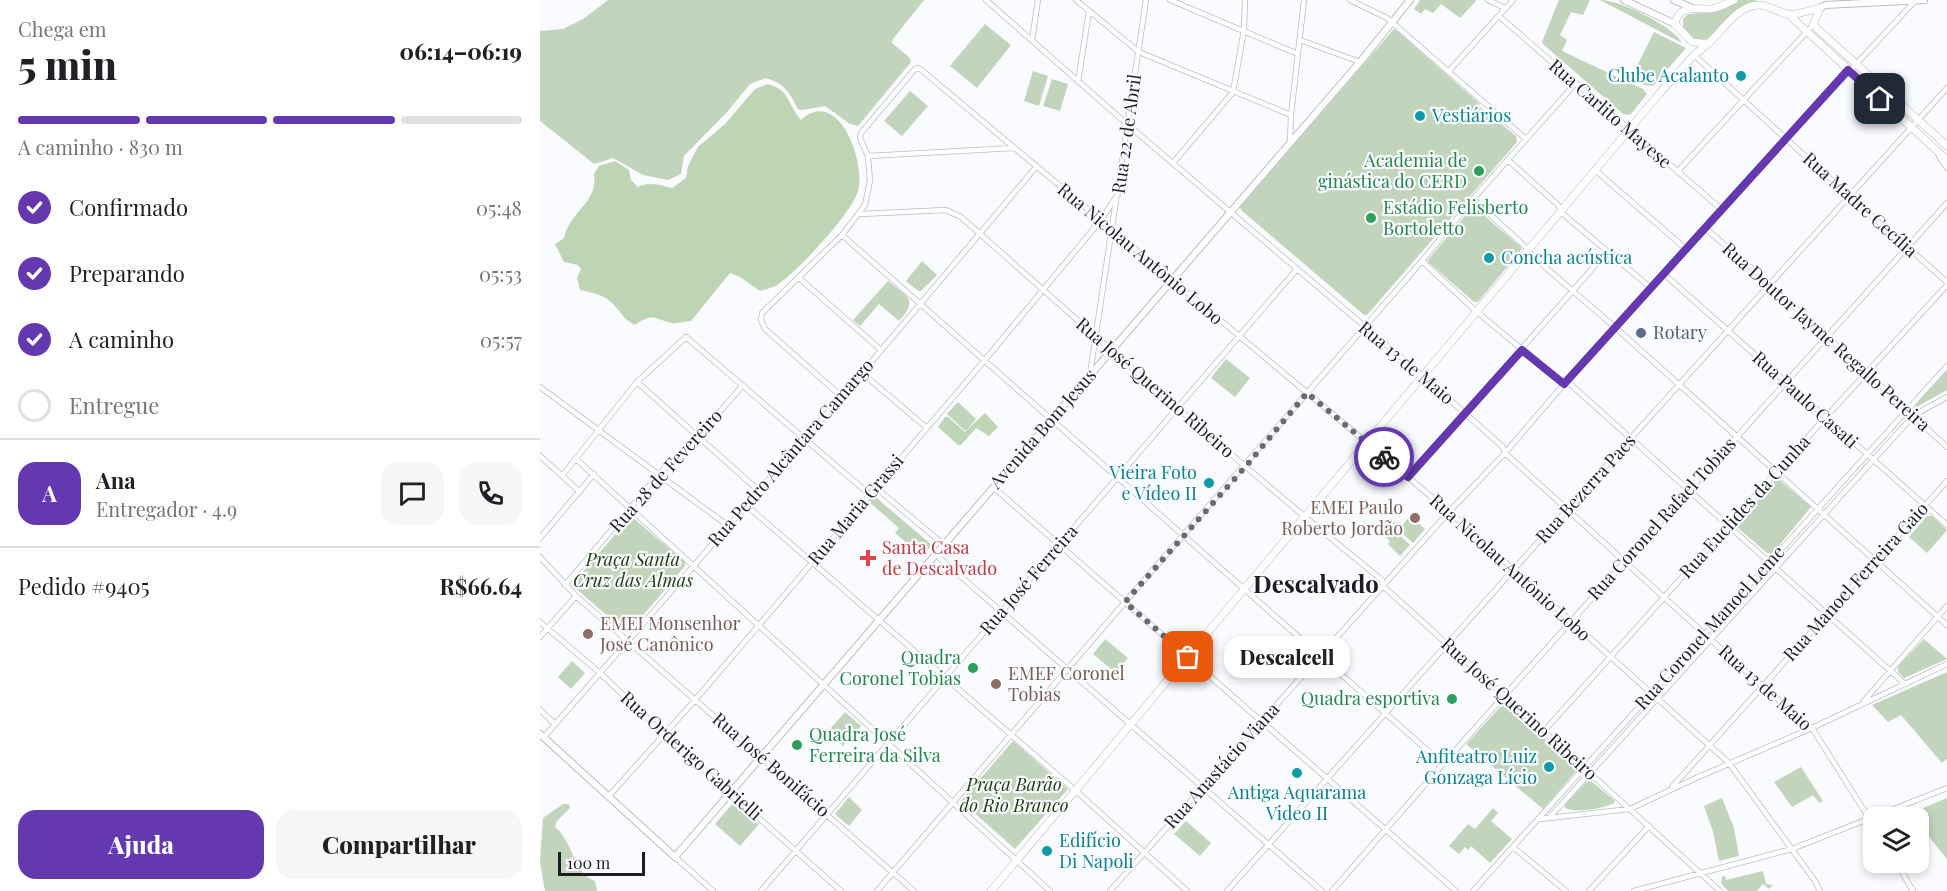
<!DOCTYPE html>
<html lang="pt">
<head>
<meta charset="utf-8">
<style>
  :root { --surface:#fff; --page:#f6f6f6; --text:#202124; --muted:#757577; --line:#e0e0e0; --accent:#6439b0 }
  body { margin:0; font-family:"Playfair Display",serif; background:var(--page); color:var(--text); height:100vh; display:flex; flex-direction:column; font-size:22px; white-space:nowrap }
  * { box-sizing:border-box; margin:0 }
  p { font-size:20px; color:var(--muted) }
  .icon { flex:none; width:33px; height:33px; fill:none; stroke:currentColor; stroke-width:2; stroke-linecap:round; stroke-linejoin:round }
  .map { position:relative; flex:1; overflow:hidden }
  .sheet { display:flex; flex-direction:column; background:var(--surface); width:540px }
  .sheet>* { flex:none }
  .fabs { position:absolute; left:1323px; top:807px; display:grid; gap:12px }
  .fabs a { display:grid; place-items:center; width:66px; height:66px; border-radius:12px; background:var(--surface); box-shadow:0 3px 9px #0003; font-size:30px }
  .scale { position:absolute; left:18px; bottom:15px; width:87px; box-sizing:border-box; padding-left:6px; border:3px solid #1d1e21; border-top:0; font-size:16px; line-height:21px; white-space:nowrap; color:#1d1e21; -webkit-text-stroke:4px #f9fbfe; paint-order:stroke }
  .pin { position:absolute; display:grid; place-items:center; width:51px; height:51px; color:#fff; margin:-26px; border-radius:12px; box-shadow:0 3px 9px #0006 }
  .courier { position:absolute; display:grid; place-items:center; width:60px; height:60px; margin:-30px; border:4px solid #6439b0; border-radius:50%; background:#fff; color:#222; box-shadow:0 2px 8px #0007 }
  .bubble { position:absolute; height:42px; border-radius:18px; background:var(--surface); box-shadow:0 3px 9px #0003; font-size:20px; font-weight:800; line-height:42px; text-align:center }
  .overview em { font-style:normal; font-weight:800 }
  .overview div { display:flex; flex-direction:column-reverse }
  .overview { display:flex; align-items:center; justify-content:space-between; height:102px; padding:0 18px }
  h1 { font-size:39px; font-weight:800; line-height:45px }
  .bar { display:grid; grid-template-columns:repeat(4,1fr); gap:9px 6px; align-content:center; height:72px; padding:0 18px }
  .bar i { height:8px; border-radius:4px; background:var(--line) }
  .bar .current { background:var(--accent) }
  .bar p { grid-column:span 4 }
  .line { display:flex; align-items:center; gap:15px; padding:0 18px; border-top:2px solid var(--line) }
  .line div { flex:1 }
  .round { display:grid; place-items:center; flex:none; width:63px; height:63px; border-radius:18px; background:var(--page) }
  ol { padding:0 18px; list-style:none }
  li { display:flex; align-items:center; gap:18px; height:66px }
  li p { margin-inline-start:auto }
  li .icon { padding:6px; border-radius:50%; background:var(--accent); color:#fff; stroke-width:4 }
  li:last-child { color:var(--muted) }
  li i { width:33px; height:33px; border:3px solid var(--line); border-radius:50% }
  .primary-button { display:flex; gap:12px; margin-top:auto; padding:12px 18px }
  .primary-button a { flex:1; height:69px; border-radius:18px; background:var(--accent); color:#fff; font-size:24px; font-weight:800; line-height:69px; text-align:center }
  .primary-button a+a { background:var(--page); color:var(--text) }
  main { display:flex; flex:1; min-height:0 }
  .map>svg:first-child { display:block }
</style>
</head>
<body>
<main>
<section class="sheet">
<div class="overview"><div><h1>5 min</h1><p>Chega em</p></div><em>06:14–06:19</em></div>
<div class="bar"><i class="current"></i><i class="current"></i><i class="current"></i><i></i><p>A caminho · 830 m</p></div>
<ol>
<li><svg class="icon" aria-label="check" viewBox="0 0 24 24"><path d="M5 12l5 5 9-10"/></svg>Confirmado<p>05:48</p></li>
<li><svg class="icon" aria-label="check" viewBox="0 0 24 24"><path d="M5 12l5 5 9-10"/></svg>Preparando<p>05:53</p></li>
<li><svg class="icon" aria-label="check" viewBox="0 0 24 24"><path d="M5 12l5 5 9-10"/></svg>A caminho<p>05:57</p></li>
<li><i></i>Entregue</li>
</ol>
<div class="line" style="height:108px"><b class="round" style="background:var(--accent);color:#fff">A</b><div><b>Ana</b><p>Entregador · 4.9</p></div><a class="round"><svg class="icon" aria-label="chat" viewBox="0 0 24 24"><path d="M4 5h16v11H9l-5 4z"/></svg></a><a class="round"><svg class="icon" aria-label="phone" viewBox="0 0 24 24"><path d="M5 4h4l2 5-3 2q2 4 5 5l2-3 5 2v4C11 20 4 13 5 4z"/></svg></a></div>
<div class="line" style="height:78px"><div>Pedido #9405</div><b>R$66.64</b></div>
<div class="primary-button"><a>Ajuda</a><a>Compartilhar</a></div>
</section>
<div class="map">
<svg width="1407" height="891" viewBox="0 0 1407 891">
  <rect width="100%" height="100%" fill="#f9fbfe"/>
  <!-- green -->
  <path fill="#c2d4bb" d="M68,0H384L353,39L352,43L370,58L371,62L318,126L310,124L285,106L262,110L258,109C249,92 245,84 226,78L210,84L187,112L144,156L141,174L128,180L103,175L73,158L54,164L0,121V31L23,29L43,19Z
    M880,0H935L936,1L920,18L901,4L893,13L885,9L881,14L874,9Z
    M1019,0H1050L1043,15L1031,12L1020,35L1027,40L1022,51L1103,89L1107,94L1091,114L1087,115L1082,113L1003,44L1002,42Z
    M1060,0C1080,0 1133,26 1142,43Z
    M1199,0H1218L1202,6L1171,37L1163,40L1154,39L1143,28V19L1148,14L1175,12Z
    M445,24L471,45L437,88L410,66Z
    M855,29L940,104L939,106L976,136L977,142L827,315H824L701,210L700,207L853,30Z
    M1114,32L1146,48L1113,86L1105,85L1092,79V76Z
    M493,71L508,76L499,106L484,101Z
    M512,79L528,84L520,111L503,106Z
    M370,91L388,106L362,136L344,121Z
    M933,206L981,247V250L938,302H934L888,262V260Z
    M382,261L397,275L381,291H378L366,281Z
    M348,281C367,297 379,299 359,321L339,304L320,326L313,320Z
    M686,359L710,378L695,397L671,378Z
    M1407,371V390L1375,408L1376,404Z
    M418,402L436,419L427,430H424L407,414Z
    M1237,478L1271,507L1232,554L1227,553L1197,527V524Z
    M333,495L392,545L382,556L355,533L359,528L328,501Z
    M91,516L145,562V566L89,632H86L33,586V583Z
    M870,516L885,529L873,543L852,524L854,522L860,528Z
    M1387,516H1392L1407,530L1387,553L1369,537Z
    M850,526L870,545L860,556L848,544L850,541L843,535Z
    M565,639L588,658L576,673L553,654Z
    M1384,639L1407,659L1364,678L1358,672V666Z
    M32,661L45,673L31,689L18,677Z
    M1407,672V759L1402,763L1361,715L1348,722L1332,705Z
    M966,704L1036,767L1037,770L1003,809L926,744L962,705Z
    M305,712L321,726L303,746L296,739L298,737L290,729Z
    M473,741L528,789L475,849L421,801Z
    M1261,767L1283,801L1279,803L1273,795L1252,807L1234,782Z
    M1048,780H1050L1075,801L1074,803C1063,809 1036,813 1025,808V805Z
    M309,797L322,810L309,826L295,814Z
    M1182,798L1194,828L1199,856L1179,861L1173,832L1164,806Z
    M1407,798V859L1379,825L1378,818L1372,817L1369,814Z
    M194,802L219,824L200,846L175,824Z
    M23,804H29L30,808L17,821L15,827C33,841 33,873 55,881L57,891H5L0,862L3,818Z
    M953,808L958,813L951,821L972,839L950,863L931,846L928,850L925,847L919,854L909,846L928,824L935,829Z
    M646,821L671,843L660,856L634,834Z
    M1223,871L1226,884L1233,885L1229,889L1223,884L1217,891H1188L1181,883L1182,877L1185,876L1186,880Z"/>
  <!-- forest -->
  <path fill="#bdd5b5" d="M228,84C251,91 247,104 261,120C298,86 326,161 318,191C312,213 257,272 237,285C232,288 225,289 220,291L200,277L190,273L151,321C145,321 138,324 132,323C114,319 113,312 95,325C84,320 81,312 73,304C64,294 52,293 40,290L37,278L41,269L38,265L24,262L15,244L24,238C31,209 58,204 54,174L59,166L75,161L89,170L91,180L98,187C109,181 121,185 132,188L146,178L148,166L158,147L185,124L215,89Z
    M445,413L458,427L449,436L436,428L421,445H418L398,427L405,417H408L425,432Z"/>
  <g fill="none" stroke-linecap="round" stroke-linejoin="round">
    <defs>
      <path id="minor" d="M446,0L588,125L883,376L963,447L965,453L1222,686L1272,728L1334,826
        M536,0L599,52L751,115
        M630,0L758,54
        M810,0L847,18L986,139
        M948,0L965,8
        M960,17L1181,209
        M492,40L498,0
        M760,40L820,62
        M1154,55L1309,196L1407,282
        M908,72L973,0
        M538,82L549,11
        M750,141L751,115L764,0
        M328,156L474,148
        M1399,156L1407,168
        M968,160L1018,205L1023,214L1111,288
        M633,163L693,92L704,30L705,0
        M1055,170L1146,249
        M1137,172L1273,25
        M933,199L989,250L990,254L1076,328L1407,625
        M320,214L406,210L421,217C560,340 698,464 842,580L843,586L1180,891
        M1165,228L1230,284L1407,447
        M302,235L903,764
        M882,261L937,312L1024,384L1029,383L1364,683
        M1124,274L1407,525
        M259,278L341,350
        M322,373L387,428
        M550,374L606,0
        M97,382L218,490
        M0,387L187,525
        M301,396L225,329L221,320L222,313L302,235L325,205L330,181L328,156L320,138L321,133L375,69L379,68L906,509L1189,763L1275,881L1280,891
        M0,456L40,492
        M36,459L510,891
        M22,476L97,382L146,337L329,494
        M868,477L1067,252
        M335,487L403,544
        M453,487L916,891
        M206,505L536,791L647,891
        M0,538L54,474
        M395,554L782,891
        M0,557L36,596L374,891
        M25,585L119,474L158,437L203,385
        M0,622L60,673L125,735L301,891
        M0,637L36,596
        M1324,701L1407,606
        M0,710L15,724
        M1004,731L1285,418L1407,285
        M4,737L322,373L496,167
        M1132,787L1407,481
        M68,797L156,699L444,361L561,220L578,194
        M1010,817L1374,415L1407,397
        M1000,819L1090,809L1156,778L1272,728L1407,664
        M973,847L1026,891
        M135,857L173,891
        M1356,862L1373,891
        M221,891L757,269
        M337,891L585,602L882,261L933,199L1035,84
        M570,891L908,513L965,453L1024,384L1181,209L1375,1
        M687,891L1091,438L1407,88
        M792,891L903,764L1407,203
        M933,891L1407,366
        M1049,891L1109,826
        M1094,891L1252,849L1407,788"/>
      <path id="tertiary" d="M1084,0L1135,24
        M1134,0L1152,8
        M1280,8L1285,5L1384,0
        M0,734L135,857L820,62L870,0"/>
      <path id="secondary" d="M1194,0C1187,3 1179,8 1171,9C1155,10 1140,3 1135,24L1152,42L1168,44C1180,32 1191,16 1206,8C1225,0 1231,10 1247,14C1256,16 1271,10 1280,8
        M1280,8L1273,25L1407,146
        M1248,14L1407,160
        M451,891L1119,94L1154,55L1168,44"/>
    </defs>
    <!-- minor casing -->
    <use href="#minor" stroke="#babdc6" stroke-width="6"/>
    <!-- tertiary casing -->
    <use href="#tertiary" stroke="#babdc6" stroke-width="8"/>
    <!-- secondary casing -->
    <use href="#secondary" stroke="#babdc6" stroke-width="8"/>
    <!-- minor -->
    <use href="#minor" stroke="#fff" stroke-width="4.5"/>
    <!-- tertiary -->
    <use href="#tertiary" stroke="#fff" stroke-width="6"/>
    <!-- secondary -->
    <use href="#secondary" stroke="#fff" stroke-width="7"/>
  </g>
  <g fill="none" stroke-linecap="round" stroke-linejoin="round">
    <!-- done -->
    <path stroke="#6a6b6e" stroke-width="6" stroke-dasharray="0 10.8" d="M648,657L585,602L706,466L767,393L844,457"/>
    <!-- route -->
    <path stroke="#6439b0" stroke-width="8" d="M844,457L868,477L982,350L1024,384L1308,70L1340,99"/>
  </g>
  <!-- markers -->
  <g fill="#0f9aa8" stroke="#f9fbfe" stroke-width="2">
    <circle cx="1201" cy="76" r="6"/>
    <circle cx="880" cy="116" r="6"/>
    <circle cx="949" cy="258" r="6"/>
    <circle cx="669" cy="483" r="6"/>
    <circle cx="1009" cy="767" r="6"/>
    <circle cx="757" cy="773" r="6"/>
    <circle cx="507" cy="851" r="6"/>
  </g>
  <g fill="#2e9e5b" stroke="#f9fbfe" stroke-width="2">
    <circle cx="939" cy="171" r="6"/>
    <circle cx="831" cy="218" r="6"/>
    <circle cx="433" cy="668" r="6"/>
    <circle cx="912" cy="699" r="6"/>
    <circle cx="257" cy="745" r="6"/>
  </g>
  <circle fill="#5c6f8a" stroke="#f9fbfe" stroke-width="2" cx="1101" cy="333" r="6"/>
  <g fill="#8d6e63" stroke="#f9fbfe" stroke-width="2">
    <circle cx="875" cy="518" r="6"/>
    <circle cx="48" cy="634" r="6"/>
    <circle cx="456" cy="684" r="6"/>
  </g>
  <path fill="#e0444e" stroke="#f9fbfe" stroke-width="2" d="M325 549h6v6h6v6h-6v6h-6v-6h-6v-6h6z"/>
  <g text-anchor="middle" stroke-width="4.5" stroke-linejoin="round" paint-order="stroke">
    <!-- culture labels -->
    <g font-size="18" fill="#0d838f" stroke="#f9fbfe" text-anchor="end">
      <text x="1189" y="82">Clube Acalanto</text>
      <text x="892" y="122" text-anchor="start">Vestiários</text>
      <text x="961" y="264" text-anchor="start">Concha acústica</text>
      <text x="657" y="479">Vieira Foto<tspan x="657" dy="21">e Vídeo II</tspan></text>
      <text x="997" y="763">Anfiteatro Luiz<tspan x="997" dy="21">Gonzaga Lício</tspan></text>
      <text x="757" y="799" text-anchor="middle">Antiga Aquarama<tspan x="757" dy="21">Video II</tspan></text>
      <text x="519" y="847" text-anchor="start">Edifício<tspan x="519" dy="21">Di Napoli</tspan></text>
    </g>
    <!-- street labels -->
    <g font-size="18" fill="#1d1e21" stroke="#f9fbfe">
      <text transform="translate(1070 114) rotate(41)" y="6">Rua Carlito Mayese</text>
      <text transform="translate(587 134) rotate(-82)" y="6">Rua 22 de Abril</text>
      <text transform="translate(1320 205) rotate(42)" y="6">Rua Madre Cecília</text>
      <text transform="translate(600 254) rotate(40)" y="6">Rua Nicolau Antônio Lobo</text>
      <text transform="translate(1286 337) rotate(42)" y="6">Rua Doutor Jayme Regallo Pereira</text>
      <text transform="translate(866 363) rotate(40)" y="6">Rua 13 de Maio</text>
      <text transform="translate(615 388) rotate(41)" y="6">Rua José Querino Ribeiro</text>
      <text transform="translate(1265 400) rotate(42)" y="6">Rua Paulo Casati</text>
      <text transform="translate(503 429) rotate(-49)" y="6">Avenida Bom Jesus</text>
      <text transform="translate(251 453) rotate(-49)" y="6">Rua Pedro Alcântara Camargo</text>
      <text transform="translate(126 471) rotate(-48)" y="6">Rua 28 de Fevereiro</text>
      <text transform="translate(1046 489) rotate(-48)" y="6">Rua Bezerra Paes</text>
      <text transform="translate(1205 507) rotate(-48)" y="6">Rua Euclides da Cunha</text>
      <text transform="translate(316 510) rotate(-50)" y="6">Rua Maria Grassi</text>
      <text transform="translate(1122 519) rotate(-48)" y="6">Rua Coronel Rafael Tobias</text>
      <text transform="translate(970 568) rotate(42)" y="6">Rua Nicolau Antônio Lobo</text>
      <text transform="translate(489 580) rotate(-49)" y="6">Rua José Ferreira</text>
      <text transform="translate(1316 582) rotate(-48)" y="6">Rua Manoel Ferreira Gaio</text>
      <text transform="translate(1170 628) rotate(-48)" y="6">Rua Coronel Manoel Leme</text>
      <text transform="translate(1225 688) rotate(42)" y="6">Rua 13 de Maio</text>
      <text transform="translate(979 709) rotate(42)" y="6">Rua José Querino Ribeiro</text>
      <text transform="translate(151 756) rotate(42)" y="6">Rua Orderigo Gabrielli</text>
      <text transform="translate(231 765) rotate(41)" y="6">Rua José Bonifácio</text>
      <text transform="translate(682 766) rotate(-48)" y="6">Rua Anastácio Viana</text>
    </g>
    <!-- leisure labels -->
    <g font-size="18" fill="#27864d" stroke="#f9fbfe" text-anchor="end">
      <text x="927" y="167">Academia de<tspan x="927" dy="21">ginástica do CERD</tspan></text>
      <text x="843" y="214" text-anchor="start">Estádio Felisberto<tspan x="843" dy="21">Bortoletto</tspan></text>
      <text x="421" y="664">Quadra<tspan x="421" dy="21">Coronel Tobias</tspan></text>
      <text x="900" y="705">Quadra esportiva</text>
      <text x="269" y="741" text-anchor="start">Quadra José<tspan x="269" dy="21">Ferreira da Silva</tspan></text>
    </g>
    <!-- service labels -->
    <g font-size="18" fill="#4e5e75" stroke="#f9fbfe" text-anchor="start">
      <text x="1113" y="339">Rotary</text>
    </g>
    <!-- education labels -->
    <g font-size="18" fill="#785e54" stroke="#f9fbfe" text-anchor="start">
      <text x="863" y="514" text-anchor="end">EMEI Paulo<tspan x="863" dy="21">Roberto Jordão</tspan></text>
      <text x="60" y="630">EMEI Monsenhor<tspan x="60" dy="21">José Canônico</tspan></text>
      <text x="468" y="680">EMEF Coronel<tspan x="468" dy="21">Tobias</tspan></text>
    </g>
    <!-- health labels -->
    <g font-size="18" fill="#be3a42" stroke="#f9fbfe" text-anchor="start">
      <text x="342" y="554">Santa Casa<tspan x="342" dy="21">de Descalvado</tspan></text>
    </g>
    <!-- park labels -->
    <g font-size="18" font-style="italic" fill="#203f13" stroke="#f9fbfe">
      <text x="93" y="566">Praça Santa<tspan x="93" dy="21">Cruz das Almas</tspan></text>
      <text x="474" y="791">Praça Barão<tspan x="474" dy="21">do Rio Branco</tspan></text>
    </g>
    <!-- district labels -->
    <g font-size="24" font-weight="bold" fill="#1d1e21" stroke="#f9fbfe">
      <text x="776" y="593">Descalvado</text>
    </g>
  </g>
</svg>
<div class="fabs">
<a><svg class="icon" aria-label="layers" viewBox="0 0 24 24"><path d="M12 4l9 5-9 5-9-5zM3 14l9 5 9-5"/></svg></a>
</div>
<div class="scale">100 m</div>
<div class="pin" style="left:648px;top:657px;background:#ea580c"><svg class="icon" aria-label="bag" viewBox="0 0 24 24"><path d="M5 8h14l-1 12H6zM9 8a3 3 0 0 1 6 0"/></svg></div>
<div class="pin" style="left:1340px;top:99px;background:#1f2937"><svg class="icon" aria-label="home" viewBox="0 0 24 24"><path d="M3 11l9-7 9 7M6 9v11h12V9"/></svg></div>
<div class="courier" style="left:844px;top:457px"><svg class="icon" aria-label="bike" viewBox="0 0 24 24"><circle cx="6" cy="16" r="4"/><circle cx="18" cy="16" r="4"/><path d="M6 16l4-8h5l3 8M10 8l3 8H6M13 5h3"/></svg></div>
<div class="bubble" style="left:684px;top:636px;width:126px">Descalcell</div>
</div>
</main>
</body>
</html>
